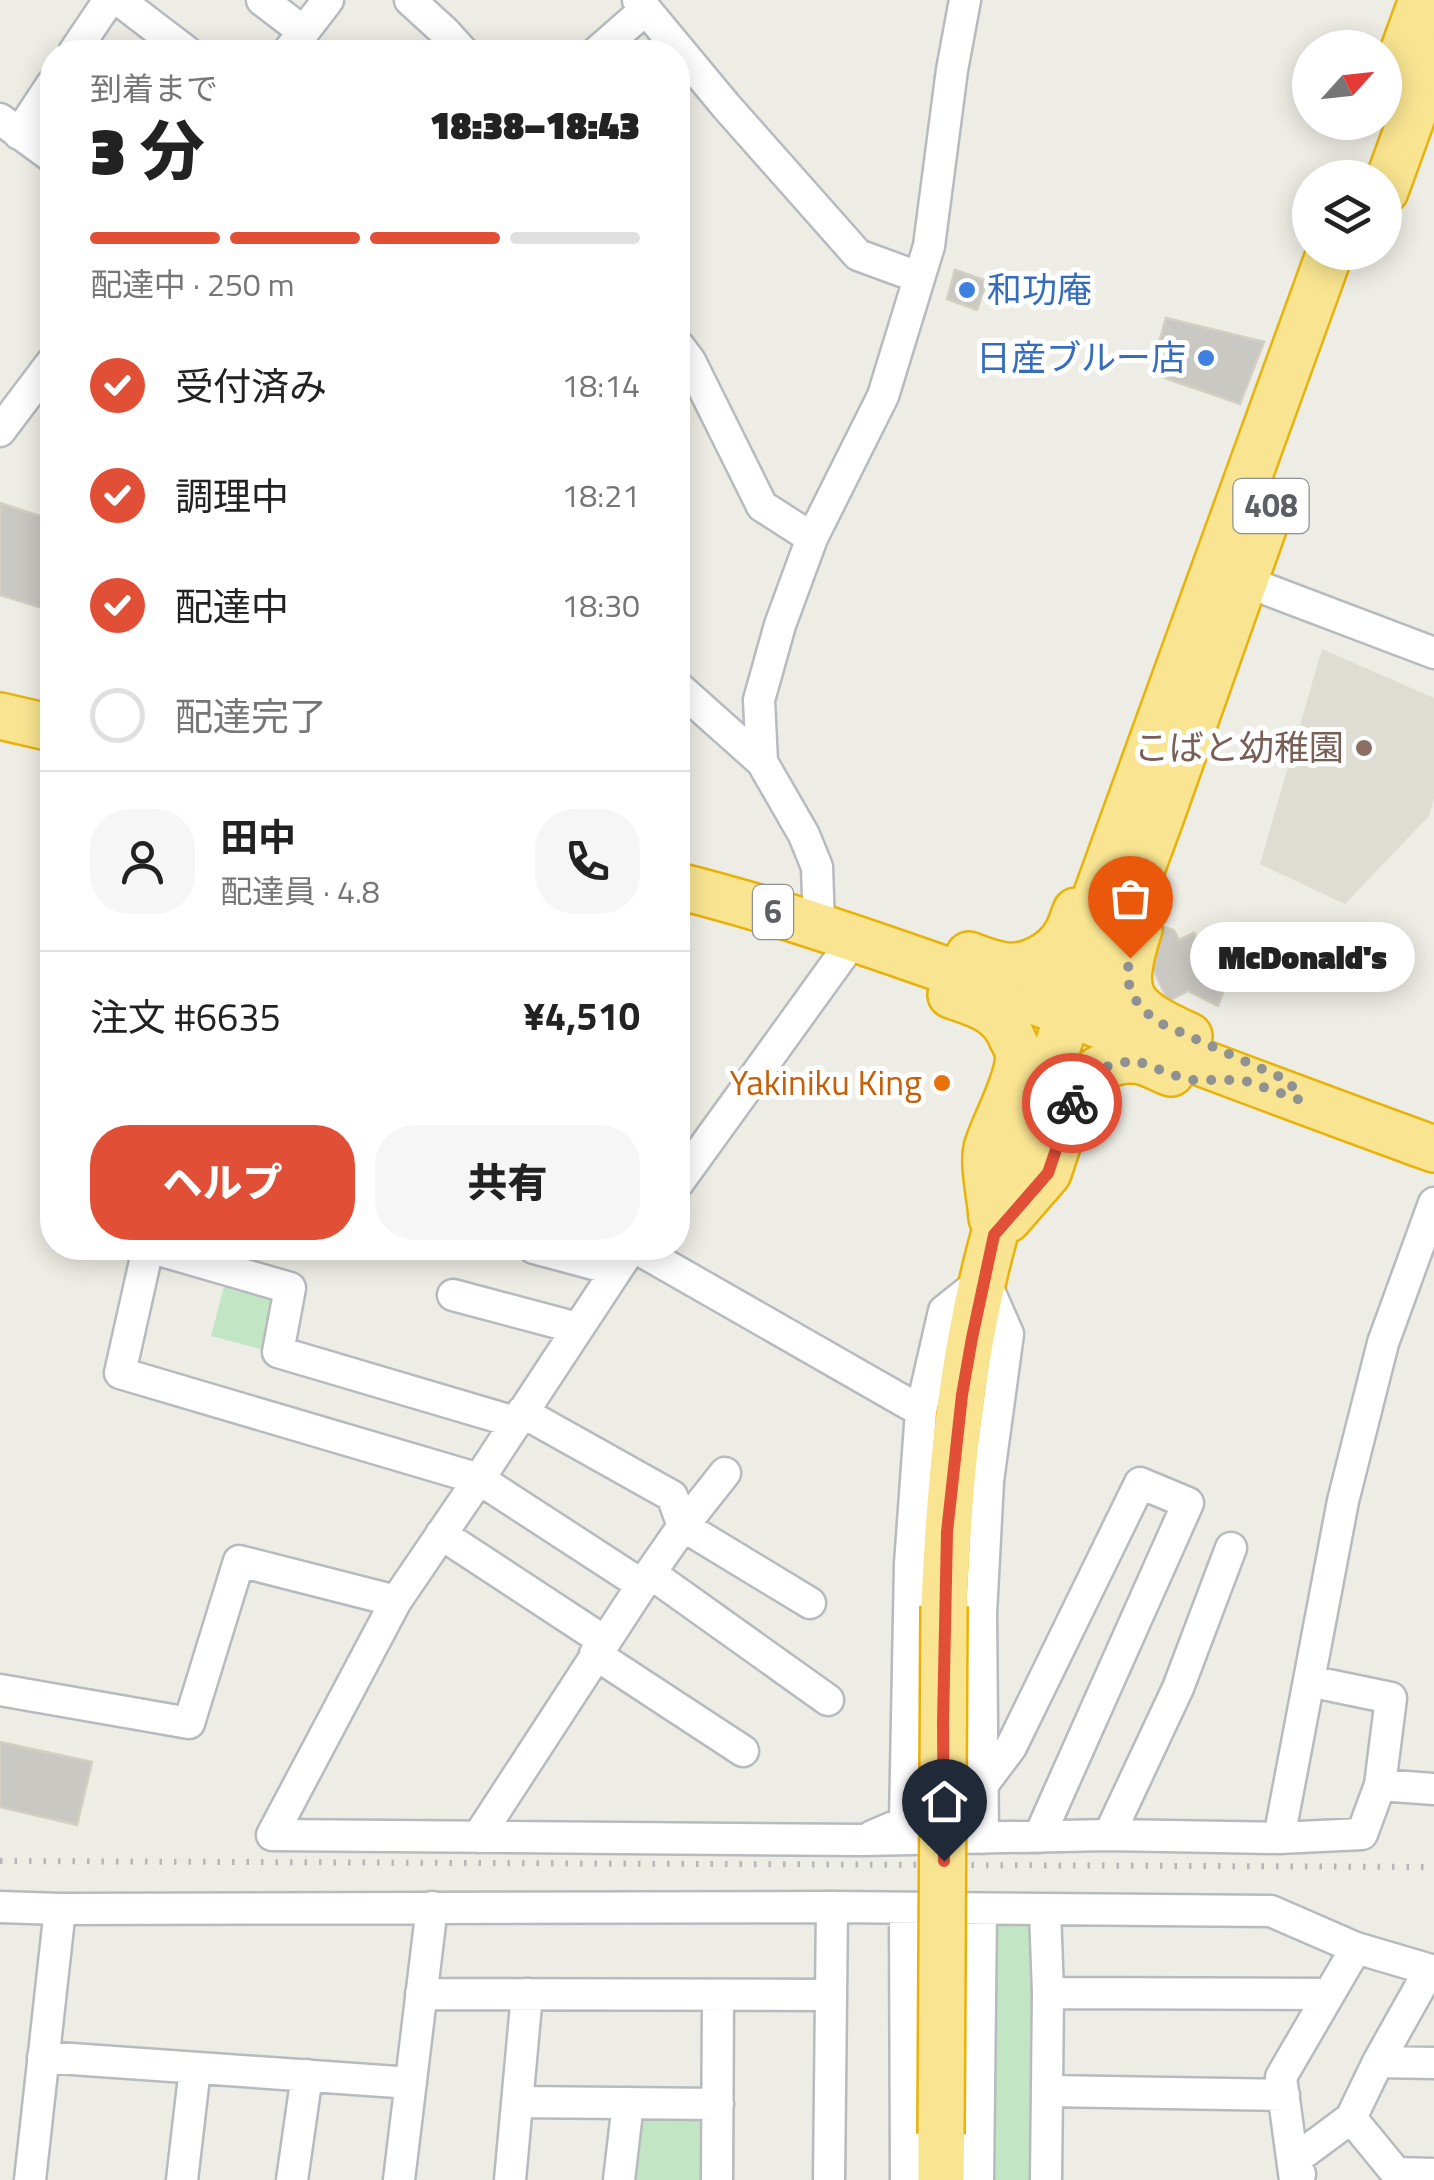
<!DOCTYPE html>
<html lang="ja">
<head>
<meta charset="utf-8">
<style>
  :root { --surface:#fff; --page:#f6f6f6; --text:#222; --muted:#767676; --line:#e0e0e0; --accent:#e24f37 }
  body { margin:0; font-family:"Titillium Web","Noto Sans JP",sans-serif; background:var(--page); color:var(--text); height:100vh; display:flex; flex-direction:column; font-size:38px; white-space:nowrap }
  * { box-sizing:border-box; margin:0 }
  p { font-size:32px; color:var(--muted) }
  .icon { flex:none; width:55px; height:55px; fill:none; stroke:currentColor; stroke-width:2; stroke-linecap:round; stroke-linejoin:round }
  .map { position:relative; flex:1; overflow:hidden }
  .side { position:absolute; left:40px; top:40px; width:650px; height:1220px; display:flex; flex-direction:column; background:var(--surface); border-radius:40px; box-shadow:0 5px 25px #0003 }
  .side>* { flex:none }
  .needle { width:65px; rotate:63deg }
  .controls { position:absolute; left:1292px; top:30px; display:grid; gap:20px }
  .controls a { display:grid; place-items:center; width:110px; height:110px; border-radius:50%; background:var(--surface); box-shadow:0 5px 25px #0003; font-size:50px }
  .pin { position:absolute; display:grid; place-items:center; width:85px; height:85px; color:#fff; margin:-102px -42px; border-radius:50% 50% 50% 0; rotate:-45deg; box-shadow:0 0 10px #0007 }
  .pin .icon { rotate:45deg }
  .courier { position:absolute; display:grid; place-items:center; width:100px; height:100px; margin:-50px; border:8px solid #e24f37; border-radius:50%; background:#fff; color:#222; box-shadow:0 2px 12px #0007 }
  .bubble { position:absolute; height:70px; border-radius:35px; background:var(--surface); box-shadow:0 5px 25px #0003; font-size:32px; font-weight:800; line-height:70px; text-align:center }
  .head em { font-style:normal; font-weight:800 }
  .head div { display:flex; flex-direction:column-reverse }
  .head { display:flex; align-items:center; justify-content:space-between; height:170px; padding:0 50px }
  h1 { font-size:65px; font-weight:800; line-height:75px }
  .bar { display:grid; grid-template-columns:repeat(4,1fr); gap:15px 10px; align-content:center; height:120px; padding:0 50px }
  .bar i { height:12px; border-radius:8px; background:var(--line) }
  .bar .active { background:var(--accent) }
  .bar p { grid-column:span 4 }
  .line { display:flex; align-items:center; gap:25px; padding:0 50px; border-top:2px solid var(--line) }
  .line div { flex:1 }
  .round { display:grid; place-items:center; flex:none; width:105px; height:105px; border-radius:40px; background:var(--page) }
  ol { padding:0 50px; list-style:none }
  li { display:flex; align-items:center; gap:30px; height:110px }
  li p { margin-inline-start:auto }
  li .icon { padding:10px; border-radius:50%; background:var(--accent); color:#fff; stroke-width:4 }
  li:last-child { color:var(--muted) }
  li i { width:55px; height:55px; border:5px solid var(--line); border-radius:50% }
  .cta { display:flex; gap:20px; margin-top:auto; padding:20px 50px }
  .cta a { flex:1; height:115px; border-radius:40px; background:var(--accent); color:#fff; font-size:40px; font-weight:800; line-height:115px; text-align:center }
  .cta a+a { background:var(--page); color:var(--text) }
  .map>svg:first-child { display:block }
</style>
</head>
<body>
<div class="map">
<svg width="1434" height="2180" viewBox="0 0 1434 2180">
  <rect width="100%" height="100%" fill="#eeede5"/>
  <!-- education -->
  <path fill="#dedcd3" d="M1322,649L1434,698V798L1429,816L1345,904L1260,864Z"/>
  <!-- green -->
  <path fill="#c2e5c4" d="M226,1279L280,1293L265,1350L211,1336Z
    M1029,1924L1041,1936V2180H986L984,1937L997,1925Z
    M652,2109L703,2116V2180H630L636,2124Z"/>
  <!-- building -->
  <path fill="#cac8c2" stroke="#d3cfc3" stroke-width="2.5" d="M955,270L987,281L977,310L947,299Z
    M1166,318L1264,342L1240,404L1150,373Z
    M0,503L52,520V611L0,595Z
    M1161,926L1174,930L1179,940L1194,933L1206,957L1210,956L1223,981L1218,984L1223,993L1218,1006L1188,991L1168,1001L1147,956Z
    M0,1742L92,1762L77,1825L0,1807Z"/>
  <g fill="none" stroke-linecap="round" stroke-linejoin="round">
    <defs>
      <path id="minor" d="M119,0L187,52
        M262,0L304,32
        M410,0L445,32L463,52
        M638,0L726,106L858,255L918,277
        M74,52L109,0
        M288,52L328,0
        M597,52L645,10
        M0,119L52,157
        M19,134L52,84
        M678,345L690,361L762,506L812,538
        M0,431L52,362
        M1226,574L1434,653
        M678,687L762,762L804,835L817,867L819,926
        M762,762L759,700L780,625L812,538L883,396L929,246L952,70L965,0
        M678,1183L854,939
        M148,1248L120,1373L479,1479L642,1585L683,1526L725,1473
        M152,1248L290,1288L278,1352L515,1422
        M534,1248L616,1270
        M631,1248L479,1479L396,1601L272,1835L863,1840L1109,1835L1279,1838L1362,1834L1380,1785L1434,1789
        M636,1248L921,1411
        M453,1295L577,1328
        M522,1412L672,1496L683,1526L810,1603
        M441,1534L604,1641
        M650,1573L828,1700
        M595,1654L743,1751
        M1309,1681L1391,1698L1380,1785
        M0,1690L189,1723L239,1561L396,1601
        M984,1783L1011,1747L1140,1483L1188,1503L1039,1837
        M1109,1835L1178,1688L1231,1548
        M872,1836L905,1822L910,1564L921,1411L944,1311L984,1279L1008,1334L988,1481L981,1614L983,1838
        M478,1837L642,1585
        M1279,1838L1343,1501L1383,1343L1434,1203
        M0,1907L60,1909L832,1907L1271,1911L1356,1948L1434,1971
        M905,1908L906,2180
        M1045,1910L1048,1993
        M421,1994L831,1995
        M43,2057L411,2083
        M1378,2062L1434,2063
        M1048,2091L1284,2095
        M518,2102L718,2104
        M1397,2173L1434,2174
        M1300,2174L1293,2161L1351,2118
        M30,2180L60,1909
        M182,2180L195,2068
        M292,2180L307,2075
        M399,2180L432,1907
        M510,2180L527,1994
        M619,2180L628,2103
        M717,2180L718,1995
        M829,2180L832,1907
        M978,2180L981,1909
        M1046,2180L1048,1993L1329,1994
        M1295,2180L1281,2077L1356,1948
        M1402,2180L1351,2118L1378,2062L1429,1971"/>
      <path id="highway" d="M1387,96L1422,0
        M1385,191L1434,56
        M0,716L52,728
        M678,886C771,909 863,941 954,973C1115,1029 1274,1091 1434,1149
        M1139,929C1117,996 1127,1008 1189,1036
        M969,955C979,959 989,963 1000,965C1025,971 1055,955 1067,933C1071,926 1073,918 1076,911
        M951,995C977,1004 1001,1010 1012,1038C1014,1042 1017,1047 1018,1052C1022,1077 994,1123 987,1148C983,1166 991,1199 992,1218
        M1069,1012L1096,992L1161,816L1267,517
        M1008,1219L1048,1173L1074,1095C1085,1074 1109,1059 1133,1060C1146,1060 1160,1069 1171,1073
        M944,1606C949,1483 961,1355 994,1236C1015,1160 1045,1087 1069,1012L1066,979L1330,252
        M941,2180V2134"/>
    </defs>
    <!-- minor casing -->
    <use href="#minor" stroke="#b7babe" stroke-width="35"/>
    <!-- highway casing -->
    <use href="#highway" stroke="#eab209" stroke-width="50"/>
    <!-- minor -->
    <use href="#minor" stroke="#fff" stroke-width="30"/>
    <!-- highway -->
    <use href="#highway" stroke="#f9e591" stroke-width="45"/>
    <!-- rail -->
    <path stroke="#b5b6b6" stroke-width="6" stroke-dasharray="2.5 12" stroke-linecap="butt" d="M0,1861L1434,1867"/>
    <defs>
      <path id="highway-bridge" d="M941,2134L944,1606"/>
    </defs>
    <!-- highway-bridge casing -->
    <use href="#highway-bridge" stroke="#eab209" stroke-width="50" stroke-linecap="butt"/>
    <!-- highway-bridge -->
    <use href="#highway-bridge" stroke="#f9e591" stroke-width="45"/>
  </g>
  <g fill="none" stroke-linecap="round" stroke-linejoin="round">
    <!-- done -->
    <path stroke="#8f9192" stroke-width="10" stroke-dasharray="0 18" d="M1072,1103L1080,1084L1088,1076L1101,1068L1134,1060L1187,1080H1243L1300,1100L1289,1081L1160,1023C1137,1008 1122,987 1130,958"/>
    <!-- route -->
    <path stroke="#e24f37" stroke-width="12" d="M944,1861L943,1723L947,1532L962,1395L972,1338L994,1235L1048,1173L1072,1103"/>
  </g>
  <!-- markers -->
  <g fill="#3f7fe0" stroke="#fff" stroke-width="4">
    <circle cx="967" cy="290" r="10"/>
    <circle cx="1206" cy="358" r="10"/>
  </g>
  <circle fill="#8d6e63" stroke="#fff" stroke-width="4" cx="1364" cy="748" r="10"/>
  <circle fill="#e8710a" stroke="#fff" stroke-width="4" cx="942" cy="1083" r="10"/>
  <g text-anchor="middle" stroke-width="10" stroke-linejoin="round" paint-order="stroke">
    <!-- shield labels -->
    <g fill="#fff" stroke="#8d9093" stroke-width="2.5">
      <rect x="1233.5" y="479" width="75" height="54" rx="8"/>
      <rect x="753" y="885" width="40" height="54" rx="8"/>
    </g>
    <g font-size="32" font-weight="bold" fill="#5c6065">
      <text x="1271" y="517">408</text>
      <text x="773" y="923">6</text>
    </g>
    <!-- shop labels -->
    <g font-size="35" fill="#366cbe" stroke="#fff" text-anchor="start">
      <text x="987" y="302">和功庵</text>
      <text x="1186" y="370" text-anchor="end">日産ブルー店</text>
    </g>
    <!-- education labels -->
    <g font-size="35" fill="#785e54" stroke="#fff" text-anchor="end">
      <text x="1344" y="760">こばと幼稚園</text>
    </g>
    <!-- food labels -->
    <g font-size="35" fill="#c56008" stroke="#fff" text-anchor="end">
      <text x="922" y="1095">Yakiniku King</text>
    </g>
  </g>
</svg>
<div class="controls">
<a><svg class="needle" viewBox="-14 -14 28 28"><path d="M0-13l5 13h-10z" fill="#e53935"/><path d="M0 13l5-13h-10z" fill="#767676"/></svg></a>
<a><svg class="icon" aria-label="layers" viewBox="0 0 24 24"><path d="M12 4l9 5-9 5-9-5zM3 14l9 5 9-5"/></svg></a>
</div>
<div class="pin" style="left:1130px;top:958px;background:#ea580c"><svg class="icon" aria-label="bag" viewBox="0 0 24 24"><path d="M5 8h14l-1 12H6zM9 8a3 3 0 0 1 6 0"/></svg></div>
<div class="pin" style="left:944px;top:1861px;background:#1f2937"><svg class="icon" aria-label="home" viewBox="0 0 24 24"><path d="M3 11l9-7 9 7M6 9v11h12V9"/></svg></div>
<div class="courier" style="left:1072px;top:1103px"><svg class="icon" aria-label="bike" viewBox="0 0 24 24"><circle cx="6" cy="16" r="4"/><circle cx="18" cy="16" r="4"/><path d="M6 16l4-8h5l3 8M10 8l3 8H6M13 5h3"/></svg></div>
<div class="bubble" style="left:1190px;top:922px;width:225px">McDonald's</div>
<section class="side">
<div class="head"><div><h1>3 分</h1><p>到着まで</p></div><em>18:38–18:43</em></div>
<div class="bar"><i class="active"></i><i class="active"></i><i class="active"></i><i></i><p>配達中 · 250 m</p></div>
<ol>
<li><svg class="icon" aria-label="check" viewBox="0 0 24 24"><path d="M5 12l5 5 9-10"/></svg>受付済み<p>18:14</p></li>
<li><svg class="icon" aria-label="check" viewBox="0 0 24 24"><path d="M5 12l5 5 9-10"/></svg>調理中<p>18:21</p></li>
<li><svg class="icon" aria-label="check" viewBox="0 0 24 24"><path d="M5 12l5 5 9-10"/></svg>配達中<p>18:30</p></li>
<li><i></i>配達完了</li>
</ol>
<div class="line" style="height:180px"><a class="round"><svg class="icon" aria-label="person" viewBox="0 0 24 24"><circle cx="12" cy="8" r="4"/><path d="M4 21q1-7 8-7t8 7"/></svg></a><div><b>田中</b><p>配達員 · 4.8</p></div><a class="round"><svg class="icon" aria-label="phone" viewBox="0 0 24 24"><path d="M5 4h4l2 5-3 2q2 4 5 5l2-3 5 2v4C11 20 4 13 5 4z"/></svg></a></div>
<div class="line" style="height:130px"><div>注文 #6635</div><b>¥4,510</b></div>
<div class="cta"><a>ヘルプ</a><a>共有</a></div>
</section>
</div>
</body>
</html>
